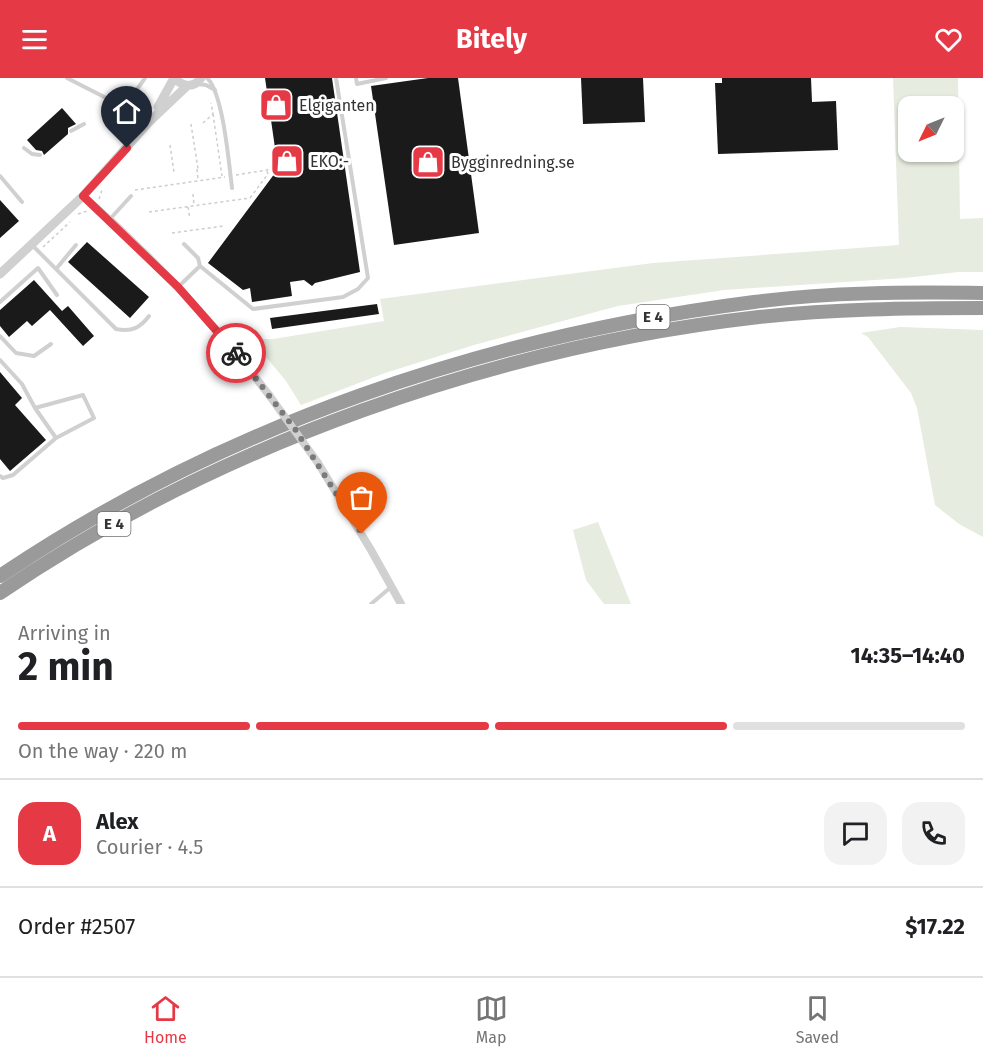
<!DOCTYPE html>
<html lang="en">
<head>
<meta charset="utf-8">
<style>
  :root { --surface:#fff; --page:#f2f2f2; --text:#202124; --muted:#757577; --line:#e0e0e0; --accent:#e63946 }
  body { margin:0; font-family:"Fira Sans",sans-serif; background:var(--page); color:var(--text); height:100vh; display:flex; flex-direction:column; font-size:22px; white-space:nowrap }
  * { box-sizing:border-box; margin:0 }
  p { font-size:20px; color:var(--muted) }
  .icon { flex:none; width:33px; height:33px; fill:none; stroke:currentColor; stroke-width:2; stroke-linecap:round; stroke-linejoin:round }
  .map { position:relative; height:526px; overflow:hidden }
  .panel { display:flex; flex-direction:column; background:var(--surface); flex:1 }
  .panel>* { flex:none }
  .needle { width:39px; rotate:227deg }
  .buttons { position:absolute; left:898px; top:18px; display:grid; gap:12px }
  .buttons a { display:grid; place-items:center; width:66px; height:66px; border-radius:12px; background:var(--surface); box-shadow:0 2px 4px #0004; font-size:30px }
  .pin { position:absolute; display:grid; place-items:center; width:51px; height:51px; color:#fff; margin:-62px -26px; border-radius:50% 50% 50% 0; rotate:-45deg; box-shadow:0 0 6px #0007 }
  .pin .icon { rotate:45deg }
  .courier { position:absolute; display:grid; place-items:center; width:60px; height:60px; margin:-30px; border:4px solid #e63946; border-radius:50%; background:#fff; color:#222; box-shadow:0 2px 8px #0007 }
  .headline em { font-style:normal; font-weight:700 }
  .headline div { display:flex; flex-direction:column-reverse }
  .headline { display:flex; align-items:center; justify-content:space-between; height:102px; padding:0 18px }
  h1 { font-size:39px; font-weight:700; line-height:45px }
  .bar { display:grid; grid-template-columns:repeat(4,1fr); gap:9px 6px; align-content:center; height:72px; padding:0 18px }
  .bar i { height:8px; border-radius:4px; background:var(--line) }
  .bar .current { background:var(--accent) }
  .bar p { grid-column:span 4 }
  .line { display:flex; align-items:center; gap:15px; padding:0 18px; border-top:2px solid var(--line) }
  .line div { flex:1 }
  .round { display:grid; place-items:center; flex:none; width:63px; height:63px; border-radius:18px; background:var(--page) }
  header { display:flex; justify-content:space-between; align-items:center; height:78px; padding:0 18px; background:var(--accent); color:#fff; font-size:27px; font-weight:700 }
  .tabs { display:flex; justify-content:space-around; align-items:center; height:84px; border-top:2px solid var(--line); background:var(--surface); font-size:16px; color:var(--muted) }
  .tabs a { display:grid; justify-items:center; gap:3px }
  .tabs .current { color:var(--accent) }
  .map>svg:first-child { display:block }
</style>
</head>
<body>
<header><svg class="icon" aria-label="menu" viewBox="0 0 24 24"><path d="M4 6h16M4 12h16M4 18h16"/></svg>Bitely<svg class="icon" aria-label="heart" viewBox="0 0 24 24"><path d="M12 20l-8-8c-3-5 5-10 8-4 3-6 11-1 8 4z"/></svg></header>
<div class="map">
<svg width="983" height="526" viewBox="0 0 983 526">
  <rect width="100%" height="100%" fill="#fff"/>
  <!-- green -->
  <path fill="#e6ecdf" fill-rule="evenodd" d="M893,0H958L960,141L983,140V194H958L905,200L724,212L618,228L474,267L385,295L301,327L286,303L251,261H273L384,243L380,221L653,185L899,167ZM909,28H954V74H909Z
    M900,249L983,252V459L959,446L935,427L917,330L911,315L868,259L861,255Z
    M598,444L631,526H604L586,502L573,452Z"/>
  <!-- building -->
  <path fill="#1a1a1a" d="M265,0H332L360,194L315,205L312,208L304,202L290,204L292,218L252,224L250,210L243,212L208,185L278,91Z
    M428,0H458L479,155L394,167L371,8Z
    M581,0H643L645,44L583,46Z
    M722,0H811L812,24L836,23L838,72L718,76L715,5H722Z
    M62,30L76,46L68,50V56L44,77L42,73L36,72L27,62Z
    M0,122L19,143L0,160Z
    M87,164L149,219L130,240L68,184Z
    M34,202L62,233L68,228L94,258L83,268L50,232L32,248L27,243L9,259L0,248V232Z
    M377,226L379,236L272,251L270,240Z
    M0,294L22,320L15,327L46,362L10,393L0,381Z"/>
  <g fill="none" stroke-linecap="round" stroke-linejoin="round">
    <!-- path -->
    <path stroke="#cdcdcd" stroke-width="1.5" stroke-dasharray="3 3" stroke-linecap="butt" d="M213,36L222,98
      M203,45L213,36L211,25
      M191,46L198,91
      M170,67L174,94
      M197,91L198,102
      M236,97L267,92L277,84
      M135,112L225,99
      M193,116L194,127
      M99,121L102,112
      M188,129L190,141
      M149,134L250,120L268,96L267,93
      M78,136L87,133
      M172,155L224,148
      M43,169L70,144"/>
    <!-- service -->
    <path stroke="#d0d0d0" stroke-width="4" d="M67,0L116,25L130,21L145,0
      M207,0C223,14 229,86 232,110
      M356,0L357,6L386,0
      M197,6L206,7L215,12
      M71,53L84,46
      M24,70L32,76L40,77
      M0,98L22,124
      M110,141L131,118
      M33,168L116,251C132,254 140,250 149,238
      M200,188L253,231L343,219L358,211L368,200L336,0
      M56,191L76,167
      M178,209L200,188L198,180L184,166
      M0,224L38,190L57,217
      M0,258L16,275L34,278L51,266
      M0,282L22,306L35,330
      M0,398L3,400L13,397L56,360L94,340L83,317L35,330L56,360
      M371,526L391,509"/>
    <!-- minor -->
    <path stroke="#d0d0d0" stroke-width="8" d="M83,118C152,178 214,245 269,317
      M318,385L371,472L401,526"/>
    <!-- tertiary -->
    <path stroke="#d0d0d0" stroke-width="9" d="M175,0C183,10 194,10 201,0
      M158,29L174,0
      M0,196L83,118L149,44L187,8"/>
    <!-- motorway -->
    <path stroke="#9a9a9a" stroke-width="14" d="M0,498C224,347 487,258 754,224C829,214 907,214 983,215
      M0,515C219,366 495,269 759,239C833,231 908,230 983,230"/>
    <!-- minor-bridge -->
    <path stroke="#d0d0d0" stroke-width="8" d="M269,317L318,385"/>
  </g>
  <g fill="none" stroke-linecap="round" stroke-linejoin="round">
    <!-- done -->
    <path stroke="#7a7a7a" stroke-width="6" stroke-dasharray="0 10.8" d="M236,275L295,351L362,456"/>
    <!-- route -->
    <path stroke="#e63946" stroke-width="8" d="M127,70L83,118L178,209L236,275"/>
  </g>
  <!-- icons -->
  <defs>
    <symbol id="shop-square" viewBox="-11 -11 22 22"><rect x="-9" y="-9" width="18" height="18" rx="4" fill="#e63946" stroke="#fff"/><path d="M-5-2.5h2.3a2.7 3.5 0 0 1 5.4 0H5L5.5 6h-11ZM-1.5-2.5h3a1.5 2.3 0 0 0-3 0Z" fill="#fff"/></symbol>
  </defs>
  <g fill-rule="evenodd">
    <use href="#shop-square" x="257" y="8" width="38" height="38"/>
    <use href="#shop-square" x="268" y="64" width="38" height="38"/>
    <use href="#shop-square" x="409" y="65" width="38" height="38"/>
  </g>
  <g text-anchor="middle" stroke-width="6" stroke-linejoin="round" paint-order="stroke">
    <!-- shield labels -->
    <g fill="#fff" stroke="#707070" stroke-width="1.5">
      <rect x="636.5" y="227" width="33" height="24" rx="4.5"/>
      <rect x="97.5" y="434" width="33" height="24" rx="4.5"/>
    </g>
    <g font-size="15" font-weight="bold" fill="#333">
      <text x="653" y="244">E 4</text>
      <text x="114" y="451">E 4</text>
    </g>
    <!-- poi labels -->
    <g font-size="16" fill="#333" stroke="#fff" text-anchor="start">
      <text x="299" y="33">Elgiganten</text>
      <text x="310" y="89">EKO:-</text>
      <text x="451" y="90">Bygginredning.se</text>
    </g>
  </g>
</svg>
<div class="buttons">
<a><svg class="needle" viewBox="-14 -14 28 28"><path d="M0-13l5 13h-10z" fill="#e53935"/><path d="M0 13l5-13h-10z" fill="#757577"/></svg></a>
</div>
<div class="pin" style="left:362px;top:456px;background:#ea580c"><svg class="icon" aria-label="bag" viewBox="0 0 24 24"><path d="M5 8h14l-1 12H6zM9 8a3 3 0 0 1 6 0"/></svg></div>
<div class="pin" style="left:127px;top:70px;background:#1f2937"><svg class="icon" aria-label="home" viewBox="0 0 24 24"><path d="M3 11l9-7 9 7M6 9v11h12V9"/></svg></div>
<div class="courier" style="left:236px;top:275px"><svg class="icon" aria-label="bike" viewBox="0 0 24 24"><circle cx="6" cy="16" r="4"/><circle cx="18" cy="16" r="4"/><path d="M6 16l4-8h5l3 8M10 8l3 8H6M13 5h3"/></svg></div>
</div>
<section class="panel">
<div class="headline"><div><h1>2 min</h1><p>Arriving in</p></div><em>14:35–14:40</em></div>
<div class="bar"><i class="current"></i><i class="current"></i><i class="current"></i><i></i><p>On the way · 220 m</p></div>
<div class="line" style="height:108px"><b class="round" style="background:var(--accent);color:#fff">A</b><div><b>Alex</b><p>Courier · 4.5</p></div><a class="round"><svg class="icon" aria-label="chat" viewBox="0 0 24 24"><path d="M4 5h16v11H9l-5 4z"/></svg></a><a class="round"><svg class="icon" aria-label="phone" viewBox="0 0 24 24"><path d="M5 4h4l2 5-3 2q2 4 5 5l2-3 5 2v4C11 20 4 13 5 4z"/></svg></a></div>
<div class="line" style="height:78px"><div>Order #2507</div><b>$17.22</b></div>
</section>
<nav class="tabs">
<a class="current"><svg class="icon" aria-label="home" viewBox="0 0 24 24"><path d="M3 11l9-7 9 7M6 9v11h12V9"/></svg>Home</a>
<a><svg class="icon" aria-label="map" viewBox="0 0 24 24"><path d="M3 6l6-2 6 2 6-2v14l-6 2-6-2-6 2zM9 4v14M15 6v14"/></svg>Map</a>
<a><svg class="icon" aria-label="saved" viewBox="0 0 24 24"><path d="M7 4h10v16l-5-4-5 4z"/></svg>Saved</a>
</nav>
</body>
</html>
